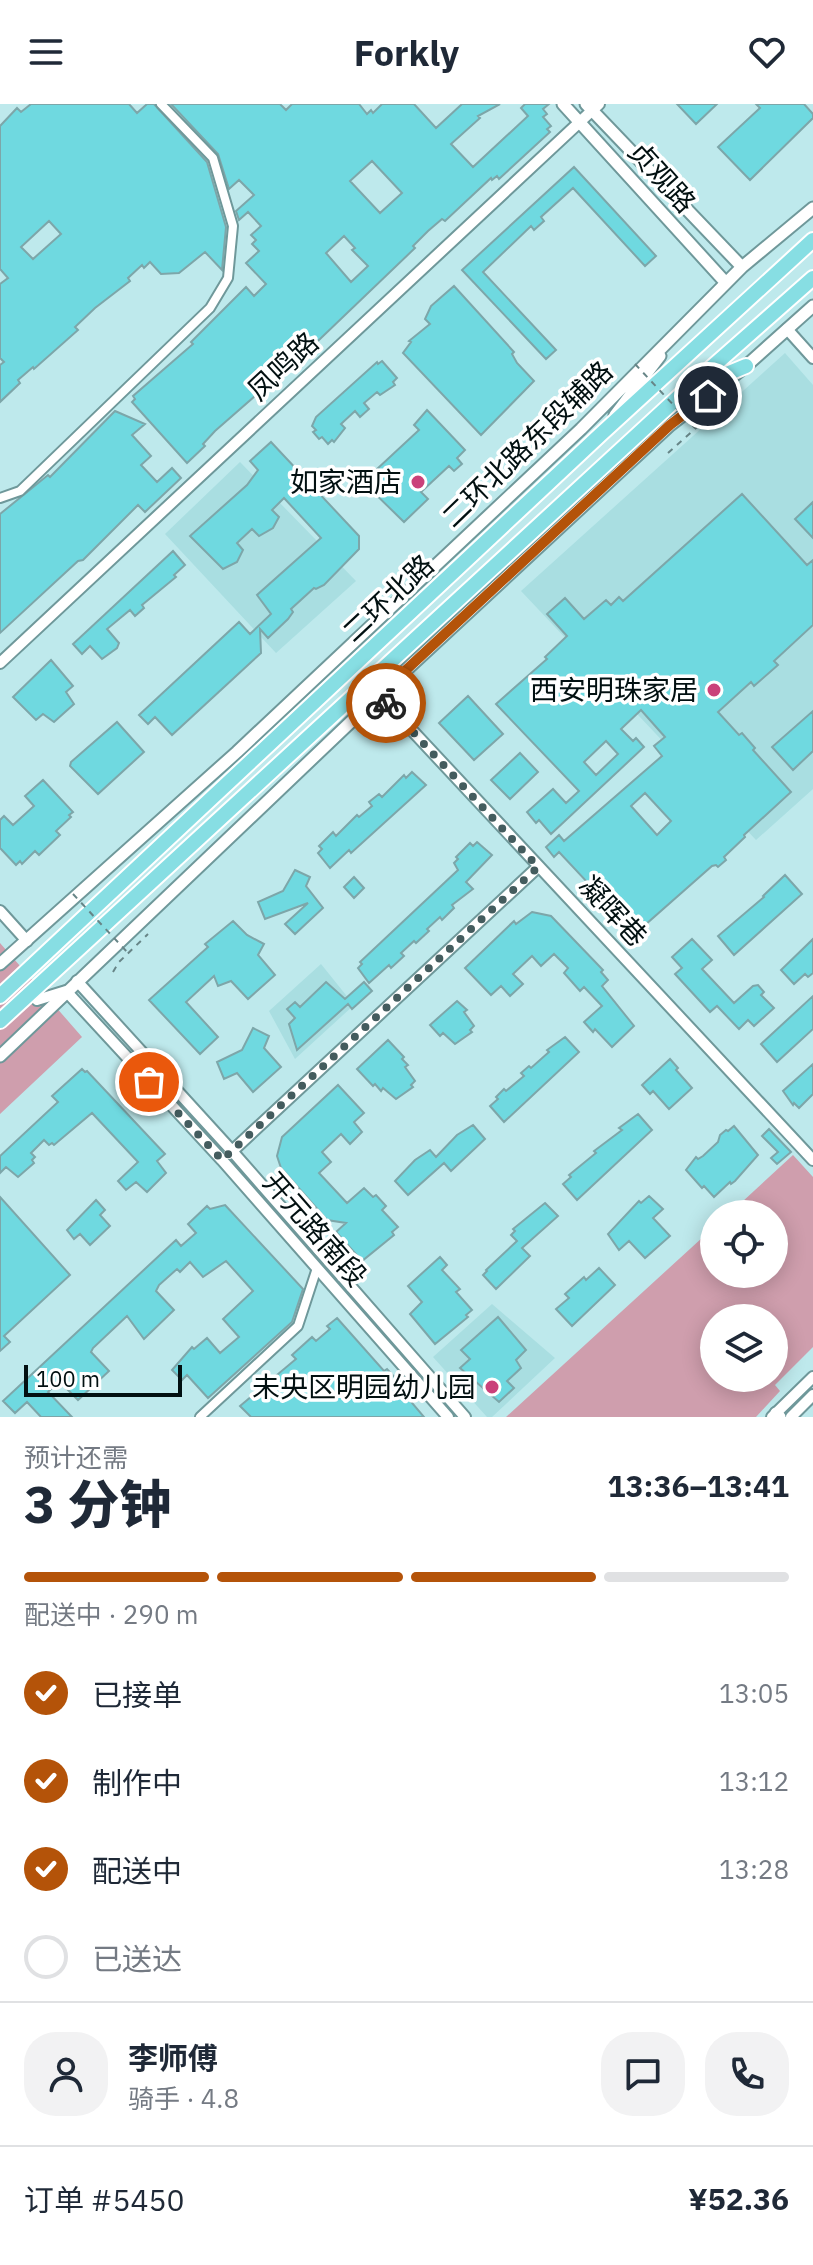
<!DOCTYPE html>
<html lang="zh">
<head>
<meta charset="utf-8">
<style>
  :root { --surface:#fff; --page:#f2f2f3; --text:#1f2937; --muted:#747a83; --line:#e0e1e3; --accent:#b45309 }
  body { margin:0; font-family:"IBM Plex Sans","Noto Sans SC",sans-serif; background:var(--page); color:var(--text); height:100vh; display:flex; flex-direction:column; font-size:30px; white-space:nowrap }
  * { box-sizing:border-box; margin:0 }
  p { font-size:26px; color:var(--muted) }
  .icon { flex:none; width:44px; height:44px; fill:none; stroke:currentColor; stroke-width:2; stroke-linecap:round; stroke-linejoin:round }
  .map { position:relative; height:1313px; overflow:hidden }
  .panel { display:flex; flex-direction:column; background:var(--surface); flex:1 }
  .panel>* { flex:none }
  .tools { position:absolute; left:700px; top:1096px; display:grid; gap:16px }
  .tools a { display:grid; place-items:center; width:88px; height:88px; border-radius:50%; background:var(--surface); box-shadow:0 4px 20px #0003; font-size:40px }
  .scale { position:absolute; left:24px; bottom:20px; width:158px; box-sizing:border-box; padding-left:8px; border:4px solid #021011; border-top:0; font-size:22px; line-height:28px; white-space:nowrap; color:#021011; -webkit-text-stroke:6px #fff; paint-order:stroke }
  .pin { position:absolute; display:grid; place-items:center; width:68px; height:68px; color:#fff; margin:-34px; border:4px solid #fff; border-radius:50%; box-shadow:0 2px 8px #0007 }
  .courier { position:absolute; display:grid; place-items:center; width:80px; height:80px; margin:-40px; border:6px solid #b45309; border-radius:50%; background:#fff; color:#222; box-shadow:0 2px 10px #0007 }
  .headline em { font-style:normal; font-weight:800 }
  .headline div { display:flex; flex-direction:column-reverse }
  .headline { display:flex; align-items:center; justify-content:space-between; height:136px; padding:0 24px }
  h1 { font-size:52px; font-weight:800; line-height:60px }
  .bar { display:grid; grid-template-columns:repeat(4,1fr); gap:12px 8px; align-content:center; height:96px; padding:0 24px }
  .bar i { height:10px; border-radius:6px; background:var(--line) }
  .bar .on { background:var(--accent) }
  .bar p { grid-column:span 4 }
  .line { display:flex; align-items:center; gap:20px; padding:0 24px; border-top:2px solid var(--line) }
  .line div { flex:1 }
  .round { display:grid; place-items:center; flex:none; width:84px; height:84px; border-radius:32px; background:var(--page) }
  ol { padding:0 24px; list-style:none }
  li { display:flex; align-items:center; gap:24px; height:88px }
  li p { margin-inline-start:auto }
  li .icon { padding:8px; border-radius:50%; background:var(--accent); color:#fff; stroke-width:4 }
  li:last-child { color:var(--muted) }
  li i { width:44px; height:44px; border:4px solid var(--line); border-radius:50% }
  header { display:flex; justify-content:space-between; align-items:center; height:104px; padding:0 24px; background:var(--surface); font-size:36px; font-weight:800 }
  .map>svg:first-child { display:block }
</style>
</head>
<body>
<header><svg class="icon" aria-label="menu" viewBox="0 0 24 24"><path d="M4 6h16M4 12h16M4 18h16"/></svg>Forkly<svg class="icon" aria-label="heart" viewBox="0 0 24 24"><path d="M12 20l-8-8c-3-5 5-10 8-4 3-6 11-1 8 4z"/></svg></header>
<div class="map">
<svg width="813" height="1313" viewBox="0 0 813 1313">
  <rect width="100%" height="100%" fill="#bee9ec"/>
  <!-- built -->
  <path fill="#a9dee1" d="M785,249L813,281V685L756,736L521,487Z
    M240,358L356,477L276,549L165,430Z
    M321,860L354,901L295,955L269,907Z
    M492,1200L555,1254L492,1313H487L433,1253Z"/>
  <!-- green -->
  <path fill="#cf9ead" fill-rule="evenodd" d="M0,839L82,933L0,1010Z
    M793,1051L813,1073V1243L775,1281L780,1287L756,1313H506L714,1123V1170H774V1110H729ZM774,1214V1274H714V1214Z"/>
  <!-- building -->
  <path fill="#6fd9e0" stroke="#7da6a9" stroke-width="2" fill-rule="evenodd" d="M31,0H129L137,9L147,0H154L207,58L226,123L222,166L205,148L179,169L161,170L150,158L144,164L142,161L128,174L130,177L95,204L75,223L78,226L34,265L33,263L18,276L20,279L0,298V261L4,258L0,254V180L8,174L0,165V22L17,4L21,8ZM49,117L61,130L33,155L21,143Z
    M171,0H280L286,6L292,0H359L367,10L371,6L373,9L382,0H414L436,24L462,0H500L478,12L480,14L451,40L473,63L528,12L521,4L525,0H549L543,5L547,10L543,13L551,22L547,25L550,28L499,75L497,72L492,76L491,74L445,117L442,115L428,127L413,142L415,144L320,235L215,327L203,340L205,342L187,359L132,298L135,295L133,292L193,240L191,238L246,183L254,192L266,180L246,159L259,147L252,140L256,136L251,131L261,122L248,108L239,116L236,107L254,91L239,76L229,85L218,50ZM372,57L402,89L380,109L350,77ZM344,132L355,144L352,146L368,162L351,178L326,149Z
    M677,0H717L696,20Z
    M756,0H804L813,10V14L750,76L718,43L760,4Z
    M574,63L656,152L645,162L573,84L541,113L544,117L534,126L531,122L483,168L556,246L546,255L462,166Z
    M454,182L514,248L512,250L517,259L534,277L481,331L403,249L411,238L409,237L430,220L425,215L431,202Z
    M382,257L397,274L393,278L395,281L380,291L377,288L364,299L369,305L360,313L355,307L341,320L345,324L334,338L332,336L328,340L322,333L319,335L313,328L316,326L312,322L316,313L377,258L378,260Z
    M427,306L465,346L457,354L462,360L454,367L449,362L421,388L428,395L404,418L363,378L419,326L414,321Z
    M115,307L145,320L132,331L151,352L141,361L157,378L172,364L181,374L145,408L138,401L83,456L78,457L0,529V410L48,371L50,373Z
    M271,338L359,432V445L324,481L316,485L314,484L291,505L293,508L288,515L268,534L260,525L261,549L172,631L155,613L148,620L139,611L239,518L250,530L271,510L257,491L321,434L284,394L272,406L279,413L273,424L259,432L252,425L237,439L243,446L237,458L223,465L190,432L247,381L258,366L250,357Z
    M742,390L807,461L813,456V521L774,557L778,561L754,582L751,578L718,608L739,631L742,629L755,644L753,646L791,688L744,731L745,733L724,753L726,756L718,763L716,761L712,762L637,828L617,807L612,812L585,783L589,780L559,748L554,753L546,743L559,731L564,737L662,652L654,642L665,633L641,606L621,625L633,637L636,634L644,643L551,730L539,716L536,719L527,708L553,685L566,699L579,687L496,600L547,555L545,553L567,532L547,510L565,494L584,515L606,496L611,501L619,493L623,497ZM606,637L618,650L596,671L584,658ZM645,689L671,717L657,731L631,702Z
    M813,398V434L795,415Z
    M173,447L185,461L174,471L176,473L142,501L144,504L135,512L130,506L107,525L119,539L117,544L102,555L90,542L82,550L73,540Z
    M51,556L73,582L66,588L74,600L54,618L43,610L36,616L13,593Z
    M468,592L503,630L474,656L439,619Z
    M813,607V647L793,666L772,643Z
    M117,618L144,648L98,690L70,662L71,658Z
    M520,649L538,668L510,695L491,676Z
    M412,668L426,681L351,749L349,746L330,764L318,749L322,745L319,742L333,728L336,732L357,711L359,713L372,702L369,698L379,690L382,693L404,671L406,674Z
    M43,676L73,708L69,711L71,713L56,727L60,731L39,751L35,747L22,760L20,757L16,761L0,744V716L4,712L13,721L34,702L25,692Z
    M477,738L492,751L466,778L473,785L452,801L454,804L442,816L440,813L427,825L429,827L416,839L414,837L401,849L404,852L391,864L389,861L369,879L358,864L362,860L360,858L458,766L454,759L458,755L456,753L470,739L473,742Z
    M295,766L310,773L306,782L323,804L295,830L285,820L308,799L265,815L258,798L283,787Z
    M785,771L802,790L734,851L718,832L764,793L763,792Z
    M354,773L364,784L354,794L344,783Z
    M532,808L551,812L603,866L601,868L608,876L602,882L634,922L612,943L595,925L593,928L584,918L602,902L584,883L580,887L564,869L568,864L554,850L541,862L532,852L513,870L523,880L510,892L501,882L491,891L465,864L514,817L516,820Z
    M233,817L247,831L264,840L258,851L275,871L248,895L231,877L218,882L214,872L186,898L218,933L200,950L149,896L208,843L205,840Z
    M692,835L712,856L702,865L734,899L753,882L758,881L764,888L761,891L774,904L754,922L748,916L739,925L717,902L710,908L675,870L682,864L672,853Z
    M813,835V869L808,873L805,870L794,880L781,866Z
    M326,878L345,895L364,878L372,887L352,905L348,900L297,946L289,920L295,914L287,905L295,898L300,903Z
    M813,892V925L777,958L761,940Z
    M457,897L467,906L464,908L474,922L470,926L472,928L455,940L443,929L440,932L430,921Z
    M253,924L269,932L264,944L281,963L253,988L237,969L224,975L217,958L242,946Z
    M565,933L579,948L504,1018L490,1002L498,995L496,993L504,985L506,987L524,972L521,969L529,962L531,964L549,948L547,946Z
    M388,936L404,953L402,955L408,961L405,963L415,977L411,981L413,983L396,995L383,984L381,987L375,980L373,982L357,965Z
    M670,955L678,964L676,966L692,984L669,1005L653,987L650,990L642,981Z
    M813,960V990L799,1004L794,999L793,1001L783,987Z
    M82,965L85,968L87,967L165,1050L157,1057L166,1069L147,1088L136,1078L126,1086L118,1077L138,1058L92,1009L54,1041L52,1039L49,1041L44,1036L31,1049L35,1053L32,1056L34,1059L18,1073L6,1063L0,1069V1052L58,998L52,992Z
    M338,981L364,1009L354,1018L362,1028L350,1040L341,1030L322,1048L331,1058L319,1069L347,1099L364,1084L373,1093L376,1091L386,1102L382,1106L398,1123L392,1128L394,1131L362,1157L336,1128L346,1119L327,1116L281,1064L277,1052L282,1033Z
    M638,1010L652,1026L577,1096L563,1080L571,1073L569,1071L596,1049L594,1047L622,1026L619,1024Z
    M473,1021L485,1035L451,1067L444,1059L408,1091L395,1077L415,1056L430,1046L436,1053L457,1031Z
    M734,1022L758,1051L735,1077L731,1080L730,1078L714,1093L704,1082L702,1084L686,1066L696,1053L698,1055L703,1052L718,1038L720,1031L726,1026L728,1027Z
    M769,1025L791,1048L777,1060L771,1054L778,1048L762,1032Z
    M649,1092L663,1105L653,1114L670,1132L645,1154L629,1137L619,1146L608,1130L639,1097L641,1099Z
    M0,1093L70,1171L4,1232L10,1238L0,1247Z
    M96,1096L105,1106L100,1111L110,1122L90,1141L80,1130L74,1135L67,1126Z
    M545,1099L558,1112L522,1144L530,1152L496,1185L483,1171L487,1167L486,1166L517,1137L511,1131L515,1127L513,1125Z
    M225,1101L303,1185L292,1218L208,1294L187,1271L182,1276L172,1266L192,1243L194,1245L207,1234L220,1249L239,1233L223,1215L253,1187L226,1157L203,1173L190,1158L180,1168L177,1165L159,1181L156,1187L174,1206L144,1235L127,1212L93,1244L91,1248L109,1267L78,1296L59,1277L48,1288L72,1313H41L27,1298L15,1309L3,1297L176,1136L181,1142L196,1129L188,1120L207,1102L210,1105Z
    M440,1153L447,1161L442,1166L460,1185L456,1188L472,1206L466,1211L468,1213L435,1240L410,1210L422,1198L408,1182Z
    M599,1164L615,1181L572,1222L556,1205L569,1194L565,1190L584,1173L586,1176Z
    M498,1213L526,1246L516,1256L521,1264L507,1277L514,1284L499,1298L460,1264L470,1255L461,1246Z
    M337,1214L384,1267L387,1265L400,1279L404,1284L401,1286L424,1313H251L240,1302L296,1255L292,1251L312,1233L316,1237L330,1225L327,1222Z"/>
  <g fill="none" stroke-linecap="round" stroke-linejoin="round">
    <defs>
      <path id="minor" d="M0,394L20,387L210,204L228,174L233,122L213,54L161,0
        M200,1313L298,1222L317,1164"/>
      <path id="tertiary" d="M787,225L813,254
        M0,559L599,0
        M379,591L813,1056
        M0,807L27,837
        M77,877L232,1047L465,1313
        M37,896L66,887L222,1056L448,1313
        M229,1050L538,763
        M772,1313L813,1273
        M791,1313L813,1291"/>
      <path id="secondary" d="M563,0L726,179
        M586,0L742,163
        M615,311L660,252
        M0,860L237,648L581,325L742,163L813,104
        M0,952L379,591L670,321L746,262L813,202
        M776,1309L780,1313"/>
      <path id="trunk" d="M698,282L746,262
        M0,892L601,330L813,136
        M0,917L686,286L813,174"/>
    </defs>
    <!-- minor casing -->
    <use href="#minor" stroke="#6f989a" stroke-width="12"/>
    <!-- tertiary casing -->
    <use href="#tertiary" stroke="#6f989a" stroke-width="14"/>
    <!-- secondary casing -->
    <use href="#secondary" stroke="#6f989a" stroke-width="15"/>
    <!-- trunk casing -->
    <use href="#trunk" stroke="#fff" stroke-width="18"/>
    <!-- path -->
    <path stroke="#678587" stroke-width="2" stroke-dasharray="6 6" stroke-linecap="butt" d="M668,349L715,307
      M113,868L119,858L148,830"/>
    <!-- minor -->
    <use href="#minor" stroke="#fff" stroke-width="8"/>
    <!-- tertiary -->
    <use href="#tertiary" stroke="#fff" stroke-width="10"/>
    <!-- secondary -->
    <use href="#secondary" stroke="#fff" stroke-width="11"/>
    <!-- trunk -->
    <use href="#trunk" stroke="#87dee3" stroke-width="14"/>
    <!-- path-bridge -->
    <path stroke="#678587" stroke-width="2" stroke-dasharray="6 6" stroke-linecap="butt" d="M635,260L695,324
      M73,790L128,849"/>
  </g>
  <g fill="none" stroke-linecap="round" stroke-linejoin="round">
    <!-- done -->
    <path stroke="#445c5e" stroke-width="8" stroke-dasharray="0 14.4" d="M149,978L222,1056L538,763L386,599"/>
    <!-- route -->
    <path stroke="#b45309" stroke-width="10" d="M386,599L379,591L670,321L708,292"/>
  </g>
  <!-- markers -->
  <g fill="#ca417a" stroke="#fff" stroke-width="3">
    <circle cx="418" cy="378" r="8"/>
    <circle cx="714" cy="586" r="8"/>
    <circle cx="492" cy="1283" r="8"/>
  </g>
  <g text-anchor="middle" stroke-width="7" stroke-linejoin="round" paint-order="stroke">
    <!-- street labels -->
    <g font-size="28" fill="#021011" stroke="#fff">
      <text transform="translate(662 73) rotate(48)" y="10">贞观路</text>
      <text transform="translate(283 262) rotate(-43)" y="10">凤鸣路</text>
      <text transform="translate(527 340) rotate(-44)" y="10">二环北路东段辅路</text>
      <text transform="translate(388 494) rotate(-43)" y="10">二环北路</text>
      <text transform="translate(613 807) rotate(47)" y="10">凝晖巷</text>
      <text transform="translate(315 1125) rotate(49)" y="10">开元路南段</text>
    </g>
    <!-- poi labels -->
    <g font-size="28" fill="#021011" stroke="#fff" text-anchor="end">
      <text x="402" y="388">如家酒店</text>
      <text x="698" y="596">西安明珠家居</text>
      <text x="476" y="1293">未央区明园幼儿园</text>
    </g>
  </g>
</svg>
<div class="tools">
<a><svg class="icon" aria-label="locate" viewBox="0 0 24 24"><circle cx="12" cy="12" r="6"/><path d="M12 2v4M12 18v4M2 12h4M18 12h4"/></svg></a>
<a><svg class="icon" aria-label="layers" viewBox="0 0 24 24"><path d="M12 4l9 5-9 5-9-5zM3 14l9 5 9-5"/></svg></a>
</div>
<div class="scale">100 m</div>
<div class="pin" style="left:149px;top:978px;background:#ea580c"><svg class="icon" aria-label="bag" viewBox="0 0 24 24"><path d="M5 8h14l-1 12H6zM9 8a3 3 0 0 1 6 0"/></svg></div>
<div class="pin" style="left:708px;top:292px;background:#1f2937"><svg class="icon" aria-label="home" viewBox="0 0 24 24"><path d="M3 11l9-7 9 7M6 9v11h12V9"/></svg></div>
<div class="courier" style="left:386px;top:599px"><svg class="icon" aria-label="bike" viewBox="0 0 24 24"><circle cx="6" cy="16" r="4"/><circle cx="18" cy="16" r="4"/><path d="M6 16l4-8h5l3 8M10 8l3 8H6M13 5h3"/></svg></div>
</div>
<section class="panel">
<div class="headline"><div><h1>3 分钟</h1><p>预计还需</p></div><em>13:36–13:41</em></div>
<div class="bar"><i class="on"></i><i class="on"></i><i class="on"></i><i></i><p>配送中 · 290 m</p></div>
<ol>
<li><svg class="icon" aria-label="check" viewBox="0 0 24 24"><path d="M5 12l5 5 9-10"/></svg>已接单<p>13:05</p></li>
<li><svg class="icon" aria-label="check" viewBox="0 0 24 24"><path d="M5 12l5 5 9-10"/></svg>制作中<p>13:12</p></li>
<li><svg class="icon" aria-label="check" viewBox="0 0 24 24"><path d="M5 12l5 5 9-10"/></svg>配送中<p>13:28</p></li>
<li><i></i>已送达</li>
</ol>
<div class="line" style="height:144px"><a class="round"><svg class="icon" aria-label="person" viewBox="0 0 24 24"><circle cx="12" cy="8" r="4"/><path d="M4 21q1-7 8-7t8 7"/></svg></a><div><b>李师傅</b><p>骑手 · 4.8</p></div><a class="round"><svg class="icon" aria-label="chat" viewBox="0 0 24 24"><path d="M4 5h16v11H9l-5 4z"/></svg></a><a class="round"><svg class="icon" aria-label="phone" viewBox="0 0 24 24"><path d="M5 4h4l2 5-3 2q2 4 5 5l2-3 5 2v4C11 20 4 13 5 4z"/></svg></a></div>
<div class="line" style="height:104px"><div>订单 #5450</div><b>¥52.36</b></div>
</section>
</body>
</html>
